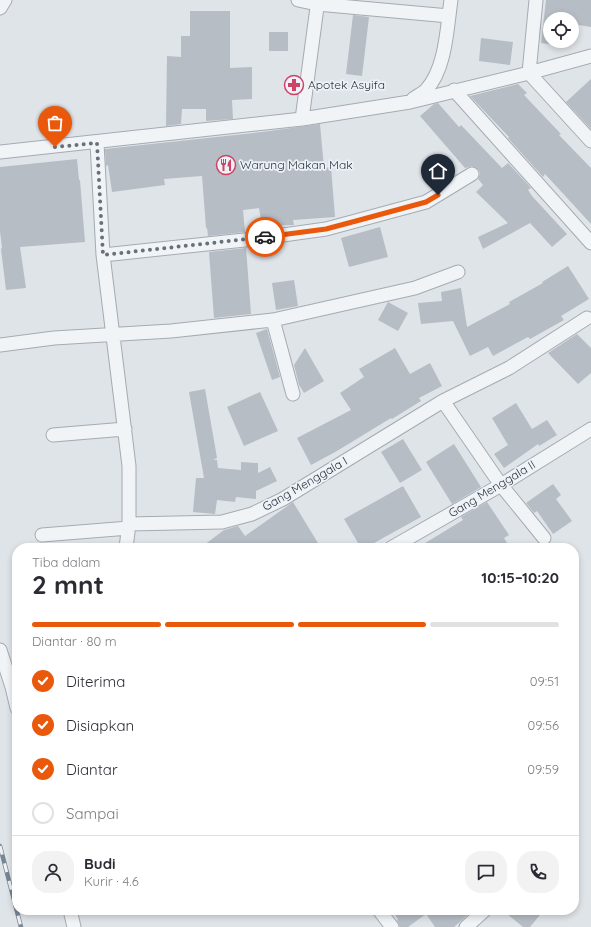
<!DOCTYPE html>
<html lang="id">
<head>
<meta charset="utf-8">
<style>
  :root { --surface:#fff; --page:#f2f2f3; --text:#2b2b33; --muted:#7c7c81; --line:#e1e1e2; --accent:#ea580c }
  body { margin:0; font-family:Quicksand,sans-serif; background:var(--page); color:var(--text); height:100vh; display:flex; flex-direction:column; font-size:15px; white-space:nowrap }
  * { box-sizing:border-box; margin:0 }
  p { font-size:13px; color:var(--muted) }
  .icon { flex:none; width:22px; height:22px; fill:none; stroke:currentColor; stroke-width:2; stroke-linecap:round; stroke-linejoin:round }
  .map { position:relative; flex:1; overflow:hidden }
  .details { position:absolute; left:12px; top:543px; width:567px; height:372px; display:flex; flex-direction:column; background:var(--surface); border-radius:16px; box-shadow:0 2px 6px #0003 }
  .details>* { flex:none }
  .buttons { position:absolute; left:543px; top:12px; display:grid; gap:8px }
  .buttons a { display:grid; place-items:center; width:36px; height:36px; border-radius:50%; background:var(--surface); box-shadow:0 2px 6px #0003; font-size:20px }
  .pin { position:absolute; display:grid; place-items:center; width:34px; height:34px; color:#fff; margin:-41px -17px; border-radius:50% 50% 50% 0; rotate:-45deg; box-shadow:0 0 4px #0007 }
  .pin .icon { rotate:45deg }
  .courier { position:absolute; display:grid; place-items:center; width:40px; height:40px; margin:-20px; border:3px solid #ea580c; border-radius:50%; background:#fff; color:#222; box-shadow:0 1px 5px #0007 }
  .headline em { font-style:normal; font-weight:800 }
  .headline div { display:flex; flex-direction:column-reverse }
  .headline { display:flex; align-items:center; justify-content:space-between; height:68px; padding:0 20px }
  h1 { font-size:26px; font-weight:800; line-height:30px }
  .bar { display:grid; grid-template-columns:repeat(4,1fr); gap:6px 4px; align-content:center; height:48px; padding:0 20px }
  .bar i { height:5px; border-radius:3px; background:var(--line) }
  .bar .selected { background:var(--accent) }
  .bar p { grid-column:span 4 }
  .line { display:flex; align-items:center; gap:10px; padding:0 20px; border-top:1px solid var(--line) }
  .line div { flex:1 }
  .round { display:grid; place-items:center; flex:none; width:42px; height:42px; border-radius:16px; background:var(--page) }
  ol { padding:0 20px; list-style:none }
  li { display:flex; align-items:center; gap:12px; height:44px }
  li p { margin-inline-start:auto }
  li .icon { padding:4px; border-radius:50%; background:var(--accent); color:#fff; stroke-width:4 }
  li:last-child { color:var(--muted) }
  li i { width:22px; height:22px; border:2px solid var(--line); border-radius:50% }
  .map>svg:first-child { display:block }
</style>
</head>
<body>
<div class="map">
<svg width="591" height="927" viewBox="0 0 591 927">
  <rect width="100%" height="100%" fill="#dfe4e8"/>
  <!-- building -->
  <path fill="#b6bdc5" d="M546,0H591V27L572,24V19H550V41H565L564,46L541,43Z
    M190,11H230V68L252,67V99L232,100L233,119L206,121V109H182L181,124L166,126L167,56L181,57V36H190Z
    M353,15L369,17L362,76L346,74Z
    M269,32H288V51H269Z
    M481,38L513,42L510,65L479,61Z
    M591,79V129L566,102Z
    M518,84L527,93L524,95L561,134L559,135L591,168V224L545,174L543,177L508,138L509,137L470,96Z
    M438,103L459,127L461,125L502,168L508,163L531,188L528,190L532,196L567,234L552,247L530,223L483,249L478,237L508,223L476,192L483,185L478,179L480,174L479,170L472,166L465,168L420,116L434,104Z
    M320,124L324,168L331,167L335,217L293,220L294,225L262,226L259,208L243,210L245,232L208,236L207,228H206L202,176L164,179L165,185L112,192L108,165L106,166L105,149L262,132Z
    M77,159L79,180H80L85,242L20,247L26,288L6,290L1,249L2,248L0,231V167Z
    M380,227L388,257L349,267L341,238Z
    M246,248L251,314L214,318L209,252Z
    M568,266L589,299L561,316L564,320L530,339L528,337L493,356L488,347L470,356L453,321L421,324L418,303L442,301L441,292L461,288L467,327L510,304L509,302L543,283L542,282Z
    M294,280L298,306L276,310L272,283Z
    M388,302L408,313L398,331L378,320Z
    M267,329L280,377L272,380L256,333Z
    M577,334L591,348V373L578,384L548,353Z
    M305,348L324,381L304,393L299,385L294,365Z
    M395,348L410,374L430,363L442,386L419,398L421,401L392,419L391,418L337,451L311,465L297,438L351,410L340,393L364,377L359,369Z
    M205,389L217,458L213,460H217L218,468L241,470V462L258,463V473L270,467L277,481L256,491V499L236,497L235,502L217,500L215,514L193,512L196,478H204L189,392Z
    M260,392L278,431L244,446L227,407Z
    M516,403L532,429L547,420L557,435L539,446L538,444L504,468L494,454L508,445L492,418Z
    M403,439L422,470L400,483L381,452Z
    M454,444L481,487L452,504L426,462Z
    M553,484L561,495L556,499L572,521L553,534L537,511L534,513L526,503Z
    M403,486L421,517L365,548H361L344,519Z
    M293,502L321,548H200L224,530L238,526L245,536Z
    M487,502L509,535L504,538L510,548H417L463,520L461,517Z
    M392,910H473L454,927H435L426,914L408,927H400L397,920L398,919Z
    M502,910H544L530,927H523Z"/>
  <g fill="none" stroke-linecap="round" stroke-linejoin="round">
    <defs>
      <path id="minor" d="M298,0L317,4L449,16
        M536,0L529,73L591,141
        M0,8L5,0
        M454,90L591,243
        M413,99C417,96 423,93 426,90C446,69 447,27 451,0
        M302,119L318,0
        M97,143L103,255L129,466V524L126,548
        M0,152L302,119L410,102L529,73L591,56
        M103,255L254,239L326,229L426,202L472,174
        M273,320L293,394
        M0,345L54,338L171,331L273,320L415,288L458,272
        M443,401L501,485L544,538
        M53,435L125,429
        M129,524L222,522L252,514L283,499L443,401L509,368L587,318
        M42,535L129,528
        M391,548L501,485L591,429
        M0,650L12,687L17,708
        M70,910L74,927
        M379,910L392,927
        M466,927L485,910"/>
    </defs>
    <!-- minor casing -->
    <use href="#minor" stroke="#a4abb2" stroke-width="15"/>
    <!-- minor -->
    <use href="#minor" stroke="#f1f4f7" stroke-width="13"/>
    <defs>
      <path id="rail" d="M0,846L21,927"/>
    </defs>
    <!-- rail casing -->
    <use href="#rail" stroke="#788592" stroke-width="4.5"/>
    <!-- rail -->
    <use href="#rail" stroke="#eef2f6" stroke-width="3" stroke-dasharray="9" stroke-linecap="butt"/>
  </g>
  <g fill="none" stroke-linecap="round" stroke-linejoin="round">
    <!-- done -->
    <path stroke="#68717a" stroke-width="4" stroke-dasharray="0 7.2" d="M55,147L97,143L103,255L265,237"/>
    <!-- route -->
    <path stroke="#ea580c" stroke-width="5" d="M265,237L326,229L356,221L426,202L438,195"/>
  </g>
  <!-- icons -->
  <defs>
    <symbol id="pharmacy-ring" viewBox="-11 -11 22 22"><circle r="9.5" fill="#eef2f6" stroke="#cf4267" stroke-width="1.5"/><path d="M-2-6h4v4h4v4h-4v4h-4v-4h-4v-4h4Z" fill="#cf4267"/></symbol>
    <symbol id="restaurant-ring" viewBox="-11 -11 22 22"><circle r="9.5" fill="#eef2f6" stroke="#cf4267" stroke-width="1.5"/><path d="M-5-6h1v4h1v-4h1v4h1v-4h1v5L-1.5 .5V6h-2V.5L-5-1ZM5-6V6H3V1.5H1.5Q1.5-4 5-6Z" fill="#cf4267"/></symbol>
  </defs>
  <g fill-rule="evenodd">
    <use href="#pharmacy-ring" x="283" y="74" width="22" height="22"/>
    <use href="#restaurant-ring" x="215" y="154" width="22" height="22"/>
  </g>
  <g text-anchor="middle" stroke-width="3.5" stroke-linejoin="round" paint-order="stroke">
    <!-- poi labels -->
    <g font-size="12" fill="#28333f" stroke="#eef2f6" text-anchor="start">
      <text x="308" y="89">Apotek Asyifa</text>
      <text x="240" y="169">Warung Makan Mak</text>
    </g>
    <!-- street labels -->
    <g font-size="12" fill="#28333f" stroke="#eef2f6">
      <text transform="translate(305 484) rotate(-30)" y="4">Gang Menggala I</text>
      <text transform="translate(492 489) rotate(-31)" y="4">Gang Menggala II</text>
    </g>
  </g>
</svg>
<div class="buttons">
<a><svg class="icon" aria-label="locate" viewBox="0 0 24 24"><circle cx="12" cy="12" r="6"/><path d="M12 2v4M12 18v4M2 12h4M18 12h4"/></svg></a>
</div>
<div class="pin" style="left:55px;top:147px;background:#ea580c"><svg class="icon" aria-label="bag" viewBox="0 0 24 24"><path d="M5 8h14l-1 12H6zM9 8a3 3 0 0 1 6 0"/></svg></div>
<div class="pin" style="left:438px;top:195px;background:#1f2937"><svg class="icon" aria-label="home" viewBox="0 0 24 24"><path d="M3 11l9-7 9 7M6 9v11h12V9"/></svg></div>
<div class="courier" style="left:265px;top:237px"><svg class="icon" aria-label="car" viewBox="0 0 24 24"><path d="M5 17H2v-5l4-1 3-4h7l3 4 3 1v5h-3M9 17h6M6 11h13"/><circle cx="7" cy="17" r="2"/><circle cx="17" cy="17" r="2"/></svg></div>
<section class="details">
<div class="headline"><div><h1>2 mnt</h1><p>Tiba dalam</p></div><em>10:15–10:20</em></div>
<div class="bar"><i class="selected"></i><i class="selected"></i><i class="selected"></i><i></i><p>Diantar · 80 m</p></div>
<ol>
<li><svg class="icon" aria-label="check" viewBox="0 0 24 24"><path d="M5 12l5 5 9-10"/></svg>Diterima<p>09:51</p></li>
<li><svg class="icon" aria-label="check" viewBox="0 0 24 24"><path d="M5 12l5 5 9-10"/></svg>Disiapkan<p>09:56</p></li>
<li><svg class="icon" aria-label="check" viewBox="0 0 24 24"><path d="M5 12l5 5 9-10"/></svg>Diantar<p>09:59</p></li>
<li><i></i>Sampai</li>
</ol>
<div class="line" style="height:72px"><a class="round"><svg class="icon" aria-label="person" viewBox="0 0 24 24"><circle cx="12" cy="8" r="4"/><path d="M4 21q1-7 8-7t8 7"/></svg></a><div><b>Budi</b><p>Kurir · 4.6</p></div><a class="round"><svg class="icon" aria-label="chat" viewBox="0 0 24 24"><path d="M4 5h16v11H9l-5 4z"/></svg></a><a class="round"><svg class="icon" aria-label="phone" viewBox="0 0 24 24"><path d="M5 4h4l2 5-3 2q2 4 5 5l2-3 5 2v4C11 20 4 13 5 4z"/></svg></a></div>
</section>
</div>
</body>
</html>
